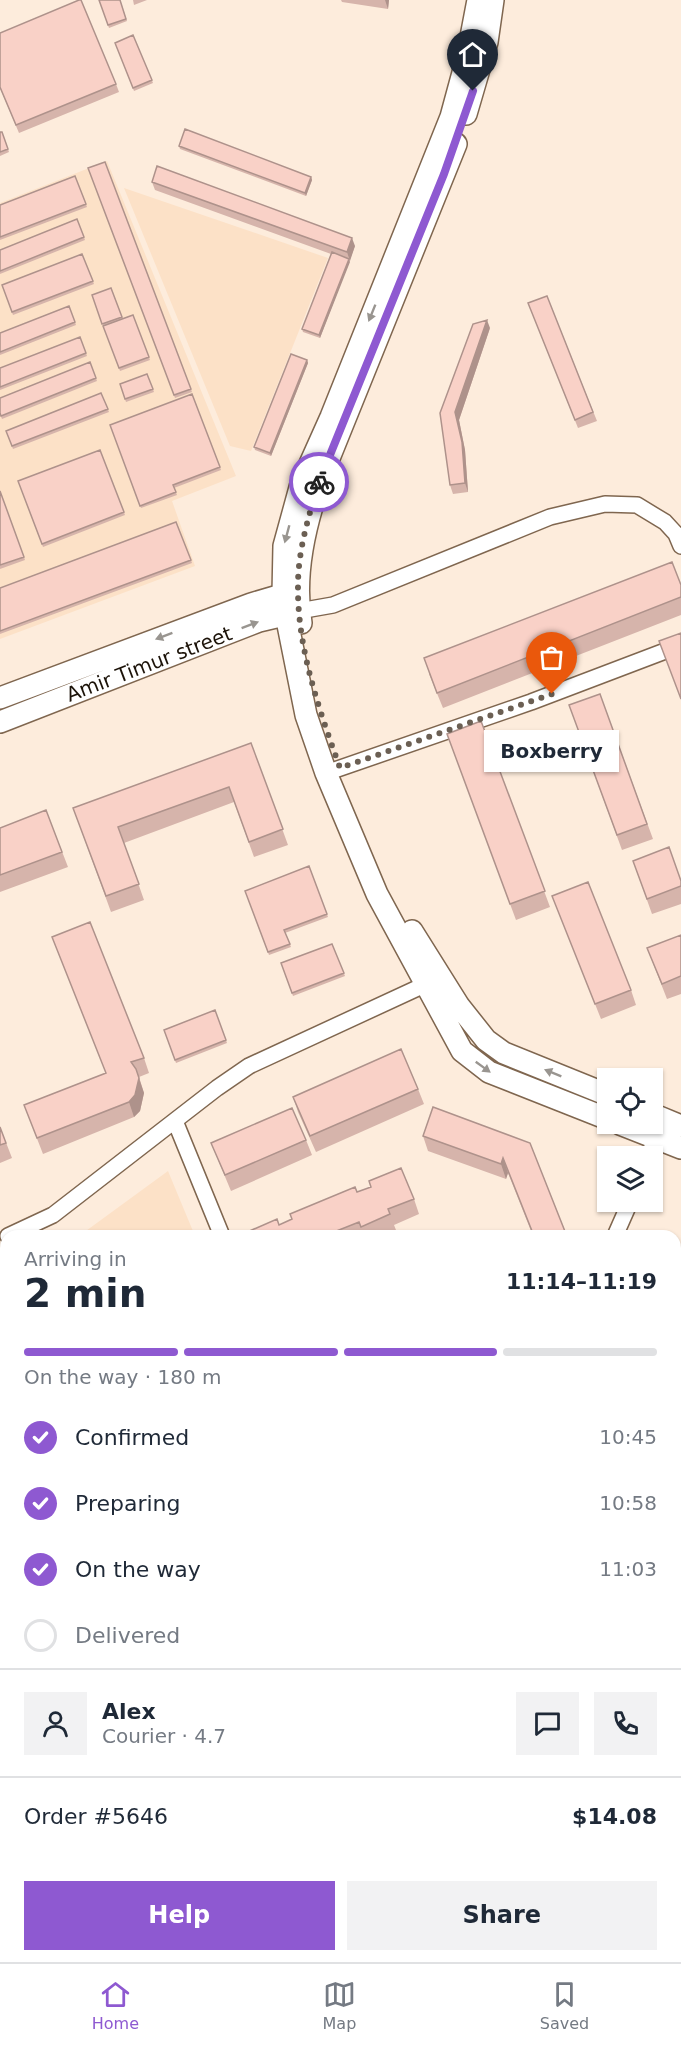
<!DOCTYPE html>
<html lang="en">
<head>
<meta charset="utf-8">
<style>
  :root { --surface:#fff; --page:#f2f2f3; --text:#1f2937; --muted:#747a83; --line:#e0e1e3; --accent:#8e59d1 }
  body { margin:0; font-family:"DejaVu Sans",sans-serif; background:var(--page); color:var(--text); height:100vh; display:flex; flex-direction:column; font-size:22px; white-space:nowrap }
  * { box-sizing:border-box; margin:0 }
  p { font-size:20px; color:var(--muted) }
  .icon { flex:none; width:33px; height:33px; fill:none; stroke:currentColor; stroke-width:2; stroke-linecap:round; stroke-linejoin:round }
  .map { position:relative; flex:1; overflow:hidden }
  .side { position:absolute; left:0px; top:1230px; width:681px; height:732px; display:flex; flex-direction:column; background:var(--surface); border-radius:18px 18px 0 0; box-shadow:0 2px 4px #0004 }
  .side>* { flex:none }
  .fabs { position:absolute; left:597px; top:1068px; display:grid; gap:12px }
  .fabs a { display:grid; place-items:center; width:66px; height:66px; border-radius:0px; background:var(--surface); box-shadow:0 2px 4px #0004; font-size:30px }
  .pin { position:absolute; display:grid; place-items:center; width:51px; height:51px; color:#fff; margin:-62px -26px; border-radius:50% 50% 50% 0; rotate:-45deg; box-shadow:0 0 6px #0007 }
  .pin .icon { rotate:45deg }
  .courier { position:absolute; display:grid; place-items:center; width:60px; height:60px; margin:-30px; border:4px solid #8e59d1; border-radius:50%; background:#fff; color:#222; box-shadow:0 2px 8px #0007 }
  .bubble { position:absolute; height:42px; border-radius:0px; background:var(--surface); box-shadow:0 2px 4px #0004; font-size:20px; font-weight:600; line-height:42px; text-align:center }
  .summary em { font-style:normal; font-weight:600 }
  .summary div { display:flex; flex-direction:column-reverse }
  .summary { display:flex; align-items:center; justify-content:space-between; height:102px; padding:0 24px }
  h1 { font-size:39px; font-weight:600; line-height:45px }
  .bar { display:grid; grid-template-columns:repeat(4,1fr); gap:9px 6px; align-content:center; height:72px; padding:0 24px }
  .bar i { height:8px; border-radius:4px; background:var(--line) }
  .bar .active { background:var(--accent) }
  .bar p { grid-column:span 4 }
  .line { display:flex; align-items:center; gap:15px; padding:0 24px; border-top:2px solid var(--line) }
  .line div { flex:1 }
  .round { display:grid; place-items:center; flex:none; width:63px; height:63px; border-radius:0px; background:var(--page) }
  ol { padding:0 24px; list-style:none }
  li { display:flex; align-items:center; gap:18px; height:66px }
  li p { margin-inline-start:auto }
  li .icon { padding:6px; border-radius:50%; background:var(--accent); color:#fff; stroke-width:4 }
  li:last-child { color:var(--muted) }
  li i { width:33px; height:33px; border:3px solid var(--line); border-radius:50% }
  .cta { display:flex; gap:12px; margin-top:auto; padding:12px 24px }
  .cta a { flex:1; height:69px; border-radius:0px; background:var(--accent); color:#fff; font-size:24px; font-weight:600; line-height:69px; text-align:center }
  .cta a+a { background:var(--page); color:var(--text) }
  .dock { display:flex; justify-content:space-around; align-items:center; height:84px; border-top:2px solid var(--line); background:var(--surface); font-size:16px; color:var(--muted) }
  .dock a { display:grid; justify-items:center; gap:3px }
  .dock .active { color:var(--accent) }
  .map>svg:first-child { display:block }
</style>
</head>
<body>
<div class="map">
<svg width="681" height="1962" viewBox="0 0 681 1962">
  <rect width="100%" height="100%" fill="#fdecdc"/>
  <!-- built -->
  <path fill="#fce1c7" d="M107,161L236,476L172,501L195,566L0,639V203Z
    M124,188L328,258L251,451L230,446Z
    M168,1171L195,1236H79Z
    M6,1278V1635L0,1620V1281Z
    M675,1903L681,1918V1962H529L527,1956H675Z
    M135,1956H437L442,1959L441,1962H137Z"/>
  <!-- green -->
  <path fill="#cce6bf" d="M6,1734V1808L0,1794V1737Z"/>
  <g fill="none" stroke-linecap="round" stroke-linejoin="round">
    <defs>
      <path id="minor" d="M299,611L333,605L550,517L605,504L637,505L665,522L676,534L681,546
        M326,773L531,702L681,645
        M175,1121L222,1236
        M648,1156L656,1138
        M8,1236L53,1215L217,1088L249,1066L435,980
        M615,1236L630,1202
        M675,1677L681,1679
        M675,1839L681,1857
        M0,1861L6,1859"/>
      <path id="secondary" d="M478,0L467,58L451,117L331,417L301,484L284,546L283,594L286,615L306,715L326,773L377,894L462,1051L489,1072L608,1119
        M466,114L487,42L493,0
        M301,623C293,574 305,525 321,478L456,144
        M0,698L251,604L295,591
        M0,722L259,621L297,612
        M412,931L459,1006L486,1040L504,1053L608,1095
        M652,1114L681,1126
        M620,1124L681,1148"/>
      <path id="primary" d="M0,1901L6,1916
        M22,1956L25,1962"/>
    </defs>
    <!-- minor casing -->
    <use href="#minor" stroke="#7f664f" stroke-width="18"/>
    <!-- secondary casing -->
    <use href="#secondary" stroke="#7f664f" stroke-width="24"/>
    <!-- primary casing -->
    <use href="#primary" stroke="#7f664f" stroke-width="27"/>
    <!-- minor -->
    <use href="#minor" stroke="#fff" stroke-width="15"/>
    <!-- secondary -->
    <use href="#secondary" stroke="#fff" stroke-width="21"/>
    <!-- primary -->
    <use href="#primary" stroke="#fff" stroke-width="24"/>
  </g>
  <!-- wall -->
  <path fill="#d6b4ab" d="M99,0H120L127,21L109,28Z
    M133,0H147L134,5Z
    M341,0H389L388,9L342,2Z
    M133,35L153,83L134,91L115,43Z
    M116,84L119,92L19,133L0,88Z
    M0,132H2L9,152L0,156Z
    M179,146L311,177L312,180L306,196L180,149Z
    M105,162L192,392L175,398L88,168Z
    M75,176L87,207L0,240V205Z
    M152,182L355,246L320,338L303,332L302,329L331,254L155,190Z
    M77,219L85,240L0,274V250Z
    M82,254L94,284L13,315L2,285Z
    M111,288L123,319L133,315L150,360L120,371L92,295Z
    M547,296L597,421L578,428L528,303Z
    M69,306L76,325L0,355V333Z
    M490,328L459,420L465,450L468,492L453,494L450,485L440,413Z
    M80,337L87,356L0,390V368Z
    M307,360L308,363L271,456L255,450L254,447Z
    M90,362L97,381L2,419L0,414Z
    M147,374L154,392L126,402L120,384Z
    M101,393L109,412L13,449L6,431Z
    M192,394L221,470L174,488L177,495L141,508L110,425Z
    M100,450L125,515L43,547L18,481Z
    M0,491L25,560L0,569Z
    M176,522L192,563L0,634V588Z
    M681,585V615L443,708L429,674Z
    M600,694L653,839L622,850L569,705Z
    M481,721L550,907L516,920L447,734Z
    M251,743L288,845L254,857L234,802L124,843L144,900L111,912L73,808Z
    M46,810L68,867L0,892V828Z
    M633,861L681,881V904L652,914Z
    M309,866L328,917L285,933L291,947L269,955L245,891Z
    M552,896L631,990L636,1005L601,1019Z
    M681,935V994L667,999L647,948Z
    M52,937L144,1058L149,1073L139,1077L144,1093L140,1111L134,1117L43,1154L24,1105L106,1073Z
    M332,944L345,976L293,996L281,963Z
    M215,1010L227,1043L176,1063L164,1030Z
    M418,1089L424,1104L316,1152L298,1112L293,1097Z
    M0,1127L12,1158L0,1163Z
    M423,1136L530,1143L567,1236H533L508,1173L506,1179L428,1151Z
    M306,1140L312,1155L231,1191L211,1143Z
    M357,1192L414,1199L419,1214L394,1225L396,1230L381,1236H246L279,1225Z
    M681,1273V1336L675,1338V1275Z
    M681,1387V1446H680L675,1434V1390Z
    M681,1559V1617L679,1618L675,1609V1561Z
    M199,1956H263L212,1961Z"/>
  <!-- shaded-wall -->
  <path fill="#ae928b" d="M385,0H389L388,9Z
    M311,177L312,180L306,196L305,193Z
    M352,238L355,246L350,261L347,252Z
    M349,259L350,262L320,338L319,335Z
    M487,320L490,328L459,420L465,450L468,492L465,483L455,412Z
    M307,360L308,363L271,456L270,453Z
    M136,1069L144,1093L140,1111L134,1117L129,1102Z
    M503,1158L508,1173L506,1179L501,1164Z"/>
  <!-- building -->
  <path fill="#f9d1c7" stroke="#ae928b" stroke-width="1.5" d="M79,0H81L116,84L16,125L0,87V33Z
    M99,0H120L126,19L108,25Z
    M133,35L152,80L133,88L115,43Z
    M185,129L311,177L305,193L179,146Z
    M0,132H2L8,149L0,152Z
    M105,162L191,389L174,395L88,168Z
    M157,166L352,238L347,252L152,182Z
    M75,176L86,204L0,237V205Z
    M77,219L84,237L0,271V250Z
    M332,252L349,259L319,335L302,329Z
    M82,254L93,281L12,312L2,285Z
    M111,288L122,317L102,324L92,295Z
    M547,296L593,412L575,420L528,303Z
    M69,306L75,322L0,352V333Z
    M133,315L149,357L119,368L103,326Z
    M487,320L455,412L462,442L465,483L450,485L440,413L473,324Z
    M80,337L86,353L0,387V368Z
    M291,354L307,360L270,453L254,447Z
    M90,362L96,378L1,416L0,413V398Z
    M147,374L153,389L125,399L120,384Z
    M101,393L108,409L12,446L6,431Z
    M192,394L220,467L173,485L176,492L140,506L110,425Z
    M100,450L124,512L42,544L18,481Z
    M0,491L24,557L0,565Z
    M176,522L191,560L0,631V588Z
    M672,562L681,585V597L437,693L424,658Z
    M681,633V699L659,641Z
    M600,694L647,824L617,835L569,705Z
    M481,721L545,891L510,904L447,734Z
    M251,743L283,829L249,842L229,787L118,827L139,884L106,896L73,808Z
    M46,810L62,852L0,875V828Z
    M669,847L681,881V886L647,899L633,861Z
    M309,866L327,914L284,930L290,944L268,952L245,891Z
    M588,882L631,990L595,1004L552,896Z
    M90,922L144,1058L131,1062L136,1069L139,1078L135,1095L129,1102L37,1138L24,1105L106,1073L52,937Z
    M681,935V976L662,984L647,948Z
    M332,944L344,973L292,993L281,963Z
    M215,1010L226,1040L175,1060L164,1030Z
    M401,1049L418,1089L310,1136L293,1097Z
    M433,1107L530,1143L566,1234L565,1236H534L503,1158L501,1164L423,1136Z
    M292,1108L306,1140L225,1175L211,1143Z
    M0,1127L6,1143L0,1145Z
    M401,1168L414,1199L388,1209L390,1214L361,1227L359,1222L324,1236H246L245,1233L277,1219L279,1225L292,1219L290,1214L355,1187L357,1192L371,1187L369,1181Z
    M681,1273V1318L675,1320V1275Z
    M0,1348L6,1363V1476L0,1461Z
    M681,1387V1428L675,1430V1390Z
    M681,1559V1600L675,1602V1561Z
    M211,1956H263L277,1962H212L214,1957Z"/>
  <!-- one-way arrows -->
  <defs><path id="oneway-solid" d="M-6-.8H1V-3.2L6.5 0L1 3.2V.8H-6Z" transform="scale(1.5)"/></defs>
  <g fill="#999590">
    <use href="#oneway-solid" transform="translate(372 313) rotate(112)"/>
    <use href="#oneway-solid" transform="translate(287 534) rotate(105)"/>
    <use href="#oneway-solid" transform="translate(250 625) rotate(-21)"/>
    <use href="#oneway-solid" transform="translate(164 636) rotate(159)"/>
    <use href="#oneway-solid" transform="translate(483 1067) rotate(36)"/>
    <use href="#oneway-solid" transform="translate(553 1073) rotate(-158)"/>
  </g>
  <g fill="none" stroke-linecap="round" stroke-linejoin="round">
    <!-- done -->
    <path stroke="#6b5f53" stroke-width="6" stroke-dasharray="0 10.8" d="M319,482C309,515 298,550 298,585C297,648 319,709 340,768L552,694"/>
    <!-- route -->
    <path stroke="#8e59d1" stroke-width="8" d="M319,482L444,174L473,91"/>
  </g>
  <g text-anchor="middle" stroke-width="4.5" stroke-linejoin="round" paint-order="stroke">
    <!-- street labels -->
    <g font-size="20" fill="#1c1309" stroke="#fff">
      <text transform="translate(149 664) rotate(-21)" y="7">Amir Timur street</text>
    </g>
  </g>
</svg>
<div class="fabs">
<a><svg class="icon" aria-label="locate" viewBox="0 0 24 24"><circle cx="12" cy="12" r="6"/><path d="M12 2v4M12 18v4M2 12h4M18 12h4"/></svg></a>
<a><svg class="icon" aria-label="layers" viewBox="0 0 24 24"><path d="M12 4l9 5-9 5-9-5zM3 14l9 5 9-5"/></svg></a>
</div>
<div class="pin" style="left:552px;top:694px;background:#ea580c"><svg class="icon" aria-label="bag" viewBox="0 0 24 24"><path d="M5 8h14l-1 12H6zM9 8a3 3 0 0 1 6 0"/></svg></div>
<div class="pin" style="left:473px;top:91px;background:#1f2937"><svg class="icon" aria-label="home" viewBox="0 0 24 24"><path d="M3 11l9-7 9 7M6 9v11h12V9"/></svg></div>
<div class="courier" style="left:319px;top:482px"><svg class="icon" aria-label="bike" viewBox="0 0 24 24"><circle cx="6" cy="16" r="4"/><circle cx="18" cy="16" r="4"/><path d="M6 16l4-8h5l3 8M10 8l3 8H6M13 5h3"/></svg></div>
<div class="bubble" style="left:484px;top:730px;width:135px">Boxberry</div>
<section class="side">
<div class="summary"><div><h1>2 min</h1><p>Arriving in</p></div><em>11:14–11:19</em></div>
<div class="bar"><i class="active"></i><i class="active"></i><i class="active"></i><i></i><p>On the way · 180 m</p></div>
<ol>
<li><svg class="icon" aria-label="check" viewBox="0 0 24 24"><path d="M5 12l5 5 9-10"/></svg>Confirmed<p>10:45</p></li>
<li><svg class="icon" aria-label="check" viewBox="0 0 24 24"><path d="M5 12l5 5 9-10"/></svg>Preparing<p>10:58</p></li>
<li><svg class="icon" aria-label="check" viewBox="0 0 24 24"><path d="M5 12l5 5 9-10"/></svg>On the way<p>11:03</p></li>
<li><i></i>Delivered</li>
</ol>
<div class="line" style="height:108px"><a class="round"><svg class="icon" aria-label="person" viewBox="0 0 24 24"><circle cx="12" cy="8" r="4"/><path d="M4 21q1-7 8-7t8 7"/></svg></a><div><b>Alex</b><p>Courier · 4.7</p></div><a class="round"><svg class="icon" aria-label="chat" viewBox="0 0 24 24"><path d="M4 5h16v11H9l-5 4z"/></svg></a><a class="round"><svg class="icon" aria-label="phone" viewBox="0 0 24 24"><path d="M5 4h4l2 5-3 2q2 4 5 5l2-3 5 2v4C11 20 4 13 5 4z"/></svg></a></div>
<div class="line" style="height:78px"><div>Order #5646</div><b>$14.08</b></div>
<div class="cta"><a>Help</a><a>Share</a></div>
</section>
</div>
<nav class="dock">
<a class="active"><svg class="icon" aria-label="home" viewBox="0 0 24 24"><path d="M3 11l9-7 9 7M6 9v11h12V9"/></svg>Home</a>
<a><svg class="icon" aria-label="map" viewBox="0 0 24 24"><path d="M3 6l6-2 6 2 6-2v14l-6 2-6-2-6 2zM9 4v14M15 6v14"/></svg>Map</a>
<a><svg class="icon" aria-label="saved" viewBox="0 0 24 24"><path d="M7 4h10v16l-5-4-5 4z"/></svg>Saved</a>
</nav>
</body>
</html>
